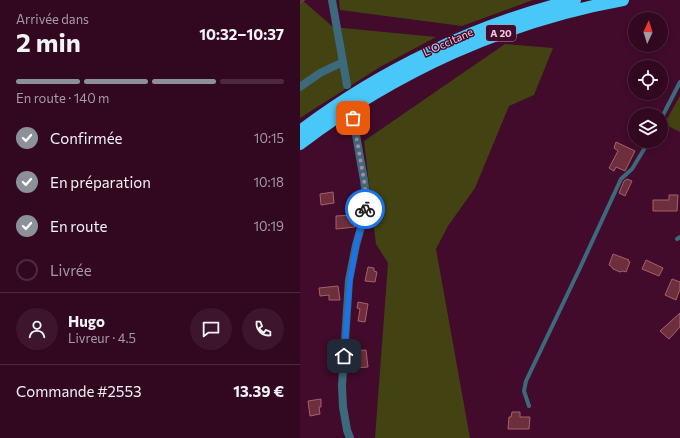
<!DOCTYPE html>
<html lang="fr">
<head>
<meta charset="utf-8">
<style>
  :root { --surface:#320820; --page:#3d162d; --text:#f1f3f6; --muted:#a89aa5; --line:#4d293e; --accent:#8c9099 }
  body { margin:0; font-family:Commissioner,sans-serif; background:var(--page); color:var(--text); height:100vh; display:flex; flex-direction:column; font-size:15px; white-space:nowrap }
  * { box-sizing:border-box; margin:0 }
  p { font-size:13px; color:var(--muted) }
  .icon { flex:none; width:22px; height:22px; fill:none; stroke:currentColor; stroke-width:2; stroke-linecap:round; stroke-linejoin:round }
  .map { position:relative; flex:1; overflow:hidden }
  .side { display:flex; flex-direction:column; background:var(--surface); width:300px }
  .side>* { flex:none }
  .needle { width:26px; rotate:4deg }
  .tools { position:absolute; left:328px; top:12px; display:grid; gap:8px }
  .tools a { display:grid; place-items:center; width:40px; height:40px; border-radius:50%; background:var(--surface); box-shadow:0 2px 6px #0003,0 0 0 1px var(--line); font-size:20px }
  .pin { position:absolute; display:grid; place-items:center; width:34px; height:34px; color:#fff; margin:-17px; border-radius:8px; box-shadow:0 2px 6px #0006 }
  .courier { position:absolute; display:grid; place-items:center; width:40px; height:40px; margin:-20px; border:3px solid #1a73e8; border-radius:50%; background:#fff; color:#222; box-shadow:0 1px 5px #0007 }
  .summary em { font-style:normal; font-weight:700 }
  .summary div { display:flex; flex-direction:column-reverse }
  .summary { display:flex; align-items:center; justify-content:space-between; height:68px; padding:0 16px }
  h1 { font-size:26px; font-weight:700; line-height:30px }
  .bar { display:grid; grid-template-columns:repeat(4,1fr); gap:6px 4px; align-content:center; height:48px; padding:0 16px }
  .bar i { height:5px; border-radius:3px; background:var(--line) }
  .bar .active { background:var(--accent) }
  .bar p { grid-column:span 4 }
  .line { display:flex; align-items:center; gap:10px; padding:0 16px; border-top:1px solid var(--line) }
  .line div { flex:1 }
  .round { display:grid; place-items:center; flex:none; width:42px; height:42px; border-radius:21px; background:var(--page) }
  ol { padding:0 16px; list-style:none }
  li { display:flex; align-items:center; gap:12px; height:44px }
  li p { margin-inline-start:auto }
  li .icon { padding:4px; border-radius:50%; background:var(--accent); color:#fff; stroke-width:4 }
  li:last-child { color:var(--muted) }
  li i { width:22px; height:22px; border:2px solid var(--line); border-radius:50% }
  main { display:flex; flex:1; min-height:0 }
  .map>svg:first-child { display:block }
</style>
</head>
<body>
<main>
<section class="side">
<div class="summary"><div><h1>2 min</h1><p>Arrivée dans</p></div><em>10:32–10:37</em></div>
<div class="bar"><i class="active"></i><i class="active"></i><i class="active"></i><i></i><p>En route · 140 m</p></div>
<ol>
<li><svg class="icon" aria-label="check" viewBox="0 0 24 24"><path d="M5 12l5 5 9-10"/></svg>Confirmée<p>10:15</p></li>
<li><svg class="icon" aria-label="check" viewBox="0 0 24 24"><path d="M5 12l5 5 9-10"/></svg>En préparation<p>10:18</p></li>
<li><svg class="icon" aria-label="check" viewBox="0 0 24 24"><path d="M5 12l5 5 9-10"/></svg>En route<p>10:19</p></li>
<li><i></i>Livrée</li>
</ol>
<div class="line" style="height:72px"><a class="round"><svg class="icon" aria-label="person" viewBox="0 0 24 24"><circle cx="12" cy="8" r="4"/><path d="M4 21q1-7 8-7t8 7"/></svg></a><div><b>Hugo</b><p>Livreur · 4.5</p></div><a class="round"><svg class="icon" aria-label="chat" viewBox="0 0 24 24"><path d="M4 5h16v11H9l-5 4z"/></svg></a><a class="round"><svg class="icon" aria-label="phone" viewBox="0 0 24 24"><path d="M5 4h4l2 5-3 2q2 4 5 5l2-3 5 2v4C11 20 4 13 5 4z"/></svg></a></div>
<div class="line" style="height:52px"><div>Commande #2553</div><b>13.39 €</b></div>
</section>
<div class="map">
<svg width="380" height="438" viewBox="0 0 380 438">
  <rect width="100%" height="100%" fill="#420b2b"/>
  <!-- green -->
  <path fill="#424212" d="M0,0H2L33,27L136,37L80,67L0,118Z
    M39,0H233L162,26L40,10Z
    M205,44L253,48L234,95L209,106L175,188L148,226L136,249L170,438H75L88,263L76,244L64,141Z
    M380,96V132L364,124Z"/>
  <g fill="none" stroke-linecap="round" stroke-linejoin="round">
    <!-- stream -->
    <path stroke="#603d4f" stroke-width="2" d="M0,3L4,0"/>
  </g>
  <!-- building -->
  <path fill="#6e2f3c" stroke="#a6606d" d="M316,142L335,151L325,171L316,167L314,171L309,168L318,151L314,148Z
    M327,179L332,181L325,196L319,193L324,181Z
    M33,192L34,203L21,205L20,194Z
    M369,195H378L377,211H353V200H369Z
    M53,215L55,227L36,229V216Z
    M313,254L329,260L328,261L330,262L326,272L323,271L320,272L313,269L311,266L309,265Z
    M346,260L363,268L359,276L342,269Z
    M68,267L74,268V271L77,272L75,282L65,281Z
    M372,279L380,282V289L376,300L365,295Z
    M38,286L40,300H29V295L20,296L19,288Z
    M58,302L68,304L65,322L58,321L60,309L57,308Z
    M380,313V327L369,339L360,331Z
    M66,350L68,367L56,368L54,351Z
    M21,399V407H19L20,414L10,416L8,401Z
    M212,412H220V417H230L229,429H208L209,417H211Z"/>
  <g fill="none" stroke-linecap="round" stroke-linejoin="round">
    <!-- service -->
    <path stroke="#3d697d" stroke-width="4" d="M361,119L380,82
      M377,239L380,237
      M229,406L224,391L226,381L279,270L321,179L332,169L349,141"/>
    <!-- minor -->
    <path stroke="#3d697d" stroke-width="8" d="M32,0L47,85
      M0,87L20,73L43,62
      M50,438L47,430L43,407L42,386L49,280L56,245L63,220L66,196L64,180L53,118"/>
    <!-- motorway -->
    <path stroke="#4ac7f9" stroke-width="12" d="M0,131C79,71 178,23 275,0
      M0,144C95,72 206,21 323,0"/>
  </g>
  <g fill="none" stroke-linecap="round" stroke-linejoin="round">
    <!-- done -->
    <path stroke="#b2879d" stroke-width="4" stroke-dasharray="0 7.2" d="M53,118L64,180L66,196L65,209"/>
    <!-- route -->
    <path stroke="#1a73e8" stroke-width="5" d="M44,356L50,280L56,245L63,220L65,209"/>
  </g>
  <g text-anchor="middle" stroke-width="3" stroke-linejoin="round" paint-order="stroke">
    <!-- shield labels -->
    <rect fill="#420b2b" stroke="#ba91a6" stroke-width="1" x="186" y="25" width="30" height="16" rx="3"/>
    <g font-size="10" font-weight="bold" fill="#eecada">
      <text x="201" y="37">A 20</text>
    </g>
    <!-- street labels -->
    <g font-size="11" fill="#eecada" stroke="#420b2b">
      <text transform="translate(148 42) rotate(-24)" y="4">L'Occitane</text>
    </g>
  </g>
</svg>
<div class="tools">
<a><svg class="needle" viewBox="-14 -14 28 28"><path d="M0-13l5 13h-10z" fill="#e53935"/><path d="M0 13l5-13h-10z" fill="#a89aa5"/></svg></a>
<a><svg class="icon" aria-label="locate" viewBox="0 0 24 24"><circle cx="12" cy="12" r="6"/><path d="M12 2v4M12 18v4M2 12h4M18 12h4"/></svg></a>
<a><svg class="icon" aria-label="layers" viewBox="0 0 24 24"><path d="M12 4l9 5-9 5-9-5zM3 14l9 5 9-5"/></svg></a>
</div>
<div class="pin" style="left:53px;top:118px;background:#ea580c"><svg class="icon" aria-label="bag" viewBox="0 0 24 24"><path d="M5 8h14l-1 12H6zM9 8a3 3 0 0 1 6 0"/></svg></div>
<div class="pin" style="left:44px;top:356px;background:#1f2937"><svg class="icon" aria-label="home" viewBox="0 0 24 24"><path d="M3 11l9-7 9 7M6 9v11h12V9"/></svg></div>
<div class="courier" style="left:65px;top:209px"><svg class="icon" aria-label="bike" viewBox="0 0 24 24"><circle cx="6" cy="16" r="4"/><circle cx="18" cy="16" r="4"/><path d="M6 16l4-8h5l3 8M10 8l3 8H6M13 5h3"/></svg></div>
</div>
</main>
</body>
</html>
